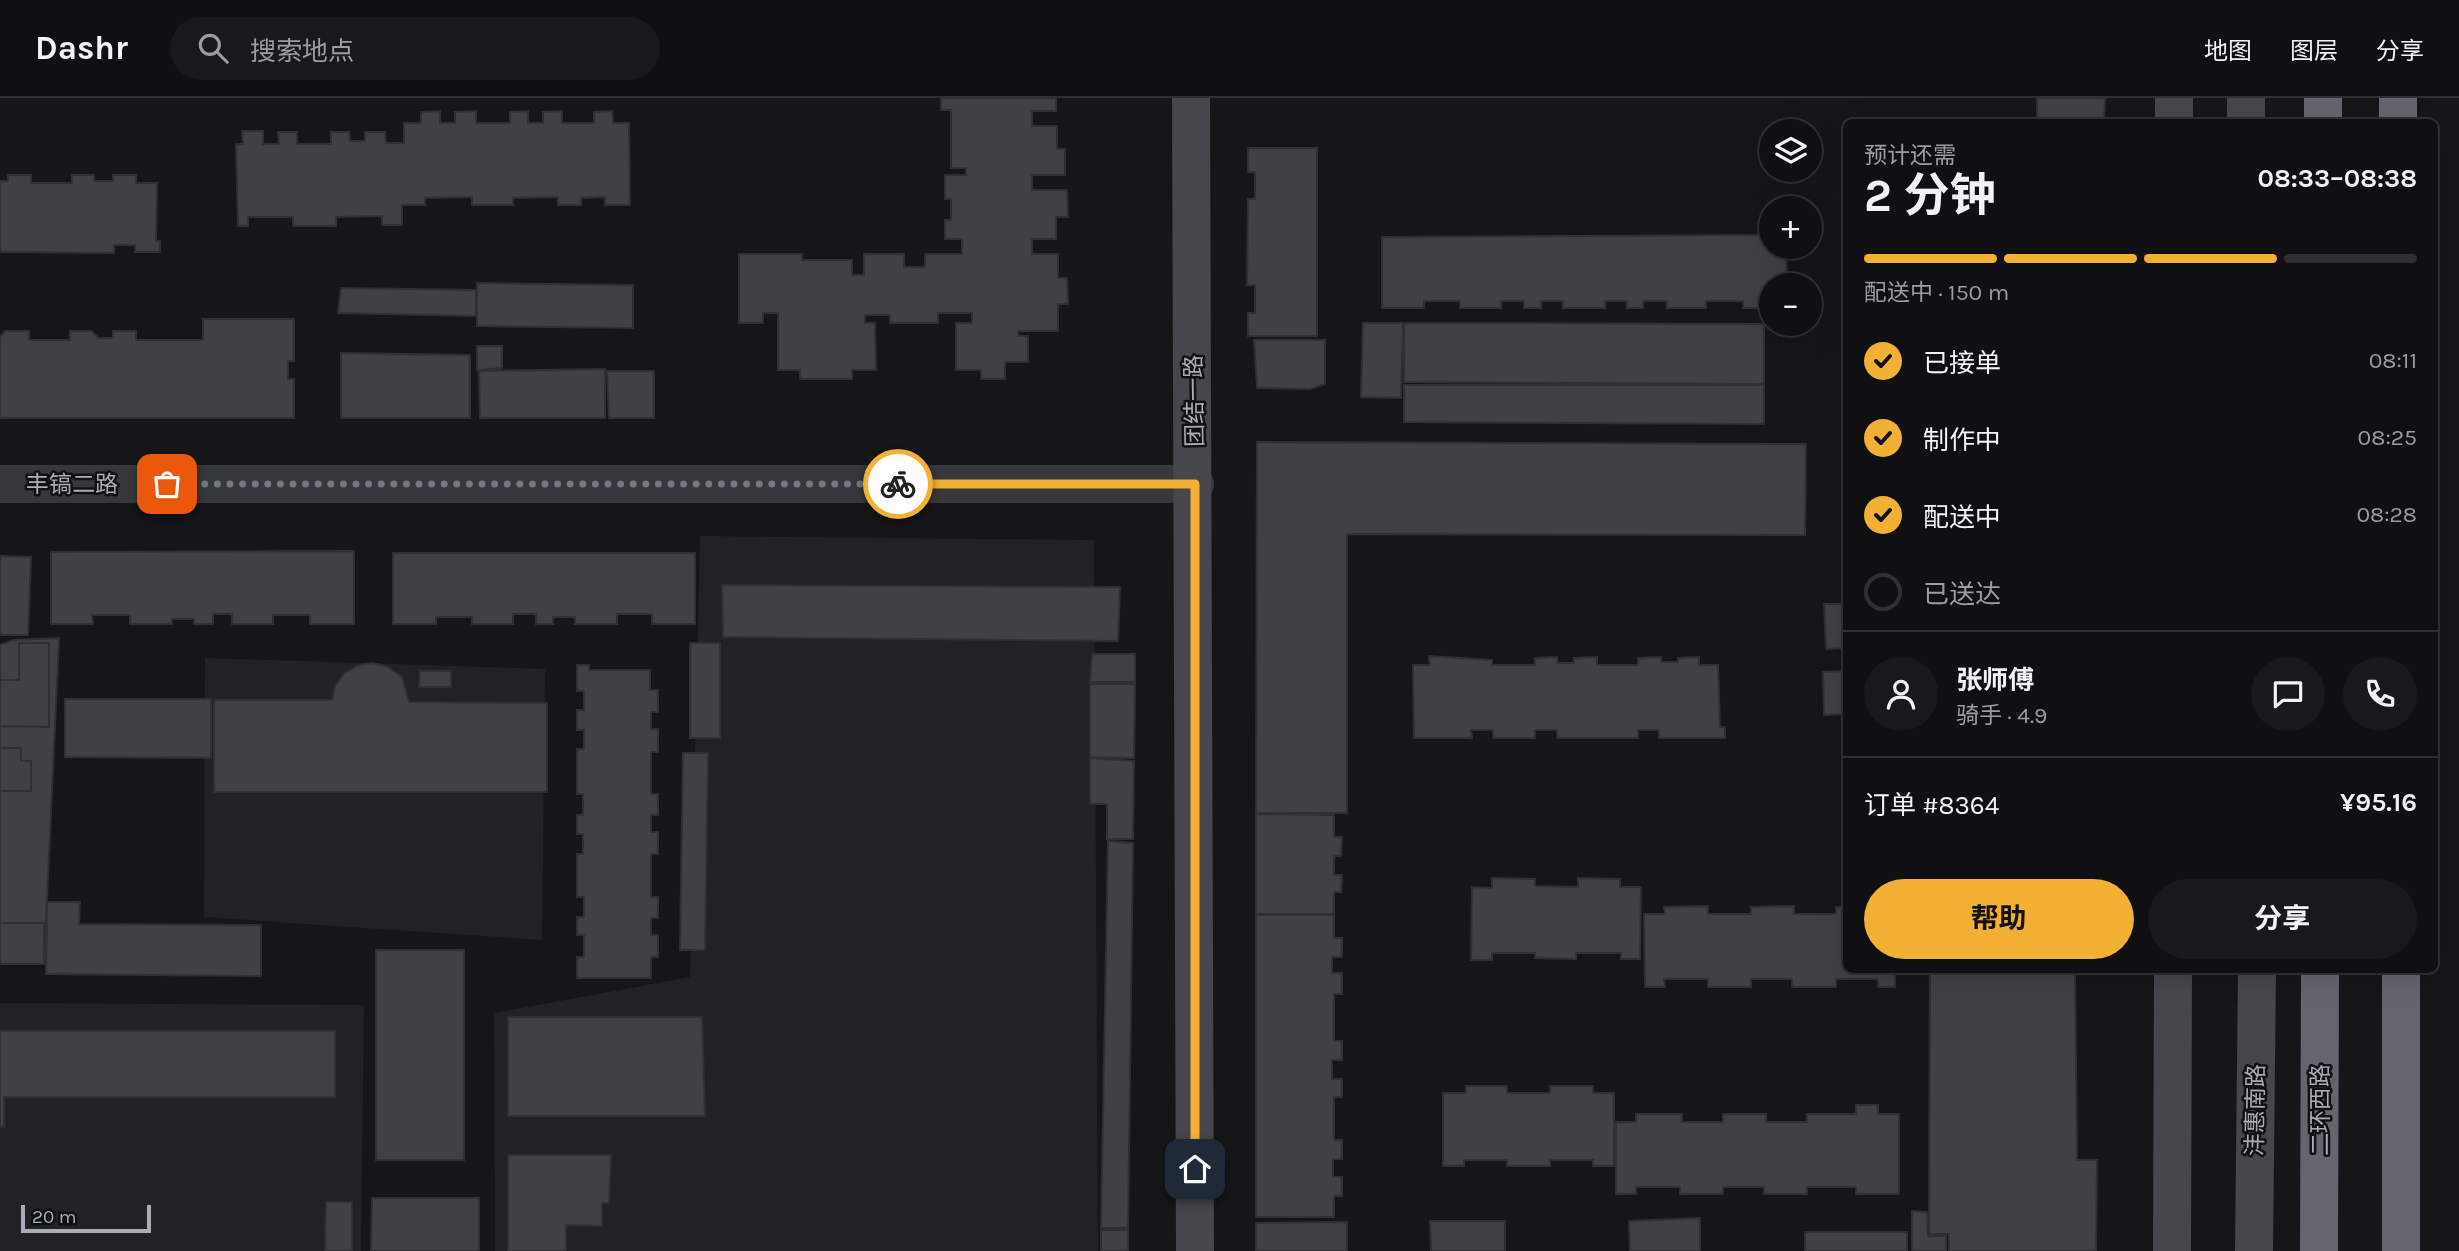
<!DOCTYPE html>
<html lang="zh">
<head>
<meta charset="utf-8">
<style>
  :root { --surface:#101012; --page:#19191b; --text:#f1f3f6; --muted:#9c9d9f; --line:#303032; --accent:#f2b134 }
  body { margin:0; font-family:Karla,"Noto Sans SC",sans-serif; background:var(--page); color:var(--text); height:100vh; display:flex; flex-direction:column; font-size:26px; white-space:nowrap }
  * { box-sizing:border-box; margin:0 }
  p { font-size:23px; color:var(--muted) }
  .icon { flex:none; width:38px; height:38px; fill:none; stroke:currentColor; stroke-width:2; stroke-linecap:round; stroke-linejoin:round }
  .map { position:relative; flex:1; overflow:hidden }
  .side { position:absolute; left:1843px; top:21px; width:595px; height:854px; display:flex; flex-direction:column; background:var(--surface); border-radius:10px; box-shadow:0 7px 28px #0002,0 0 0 2px var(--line) }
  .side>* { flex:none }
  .tools { position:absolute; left:1759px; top:21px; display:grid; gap:14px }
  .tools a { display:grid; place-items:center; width:63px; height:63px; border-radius:50%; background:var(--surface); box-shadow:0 7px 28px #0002,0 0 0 2px var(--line); font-size:35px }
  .scale { position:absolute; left:21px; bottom:18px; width:130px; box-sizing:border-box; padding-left:7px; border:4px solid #a8adb8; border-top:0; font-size:19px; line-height:24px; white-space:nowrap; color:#a8adb8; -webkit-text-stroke:5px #111113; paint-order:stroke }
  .pin { position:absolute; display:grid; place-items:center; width:60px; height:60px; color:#fff; margin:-30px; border-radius:14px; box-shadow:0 4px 10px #0006 }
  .courier { position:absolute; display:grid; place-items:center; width:70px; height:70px; margin:-35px; border:5px solid #f2b134; border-radius:50%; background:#fff; color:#222; box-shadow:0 2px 9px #0007 }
  .summary em { font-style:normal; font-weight:700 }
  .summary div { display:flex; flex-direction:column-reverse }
  .summary { display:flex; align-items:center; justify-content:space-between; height:119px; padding:0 21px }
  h1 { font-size:46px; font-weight:700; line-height:52px }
  .bar { display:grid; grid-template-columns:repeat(4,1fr); gap:10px 7px; align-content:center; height:84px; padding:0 21px }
  .bar i { height:9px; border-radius:5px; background:var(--line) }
  .bar .selected { background:var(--accent) }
  .bar p { grid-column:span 4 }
  .line { display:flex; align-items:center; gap:18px; padding:0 21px; border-top:2px solid var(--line) }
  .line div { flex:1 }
  .round { display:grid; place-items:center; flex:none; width:74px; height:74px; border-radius:37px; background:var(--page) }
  ol { padding:0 21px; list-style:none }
  li { display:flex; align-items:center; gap:21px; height:77px }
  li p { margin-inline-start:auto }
  li .icon { padding:7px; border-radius:50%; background:var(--accent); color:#111; stroke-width:4 }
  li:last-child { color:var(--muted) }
  li i { width:38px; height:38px; border:4px solid var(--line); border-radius:50% }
  .primary-button { display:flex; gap:14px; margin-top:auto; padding:14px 21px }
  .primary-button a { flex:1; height:80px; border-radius:42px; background:var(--accent); color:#111; font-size:28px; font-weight:700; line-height:80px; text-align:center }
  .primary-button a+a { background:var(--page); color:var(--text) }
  header { display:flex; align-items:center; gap:42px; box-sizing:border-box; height:98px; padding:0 35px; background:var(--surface); border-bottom:2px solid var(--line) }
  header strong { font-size:33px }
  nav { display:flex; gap:38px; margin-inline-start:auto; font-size:24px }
  .search { width:490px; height:63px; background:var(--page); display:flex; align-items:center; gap:18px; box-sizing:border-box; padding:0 24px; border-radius:38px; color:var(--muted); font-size:26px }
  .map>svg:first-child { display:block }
</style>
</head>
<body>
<header>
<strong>Dashr</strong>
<div class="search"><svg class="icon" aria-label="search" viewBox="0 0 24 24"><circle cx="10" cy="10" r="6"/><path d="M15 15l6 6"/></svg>搜索地点</div>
<nav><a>地图</a><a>图层</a><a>分享</a></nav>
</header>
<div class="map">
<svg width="2459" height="1153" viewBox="0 0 2459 1153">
  <rect width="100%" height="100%" fill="#161618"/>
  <!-- built -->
  <path fill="#222225" d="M700,438L1094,442L1098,1153H495L494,915L690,879Z
    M205,560L545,571L542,842L204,819Z
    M0,905L364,907L361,1153H0Z"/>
  <!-- building -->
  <path fill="#404145" stroke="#303034" stroke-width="2" d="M941,0H1056V13H1032V28H1057V51H1065V77H1032V92H1067L1068,119H1056V141H1032V156H1058V180H1067L1068,206H1058V233H1018V238H1028V264H1005V281H981V272H956V225H972V215H938V225H890V217H865V225H875L876,272H852V281H800V272H778V215H763V225H739V156H802V162H852V177H864V156H904V169H925V156H962V141H945V122H951V101H945V77H966V70H951V12H941Z
    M2037,0H2105L2104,24H2037Z
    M440,13V25H455V14L476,13V25H510V14L528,13V25H543V14L562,13V25H594V14L612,13L613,25H629L630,107H605V99L581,100V107H558V99L513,100V107H472V99L425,100V107H402V127H382V118L336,119V128H293V119H248V128H238L236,46H243L242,33H263V46H279L278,34H297V46H331V34H349L350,43H365V34H385L386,45H404V25H421V14Z
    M1248,50H1317V238H1248V215H1255V187H1247L1248,101H1255V74H1248Z
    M8,77H31V85H72V77H94V83H113V77H136V85H157L156,143H160V154H135V147H114V155L0,154V83H8Z
    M1771,137V149H1786L1787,187H1771V210H1743V203H1706V210H1667V203H1643V210H1627V203H1605V210H1563V203H1541V210H1524V203H1501V210H1460V203H1424V210H1382V139Z
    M477,185L633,187V230L477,228Z
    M341,190L476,192V218L338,215Z
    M203,221H294V263H288V281H294V320H0V239L5,233H29V242H70V233H92L98,240H113V233H136V242H203Z
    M1363,225H1403L1401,300L1361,299Z
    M1404,225L1764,226V286L1404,284Z
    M1254,242H1325V286L1310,291L1257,290Z
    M477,248H502V270L477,272Z
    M341,255L470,257V320H341Z
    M605,271V320H480L479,273Z
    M607,273H654V320H609Z
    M1404,287H1764V326L1404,324Z
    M1257,344L1806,346L1805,437L1347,436V715H1256Z
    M354,453V526H310V517H273V526H232V516H213V526H194V521H172V526H130V517H92L93,526H51V454Z
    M393,455H695V526H652V516H617V526H575V519H553V526H536V516H513V526H472V519H436V526H393Z
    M0,458L31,459L28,537H0Z
    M722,487L1120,489L1118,543L723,539Z
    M1824,506H1846V550L1826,551Z
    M59,540L44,866H0V547L13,542Z
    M19,545H49V629L0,628V582H19Z
    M690,545H720V640H690Z
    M1092,556H1135V584H1090Z
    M1429,558L1492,562V567H1535V560L1557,559L1558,565H1574V560L1597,559V567H1638V560L1661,559V564H1678V560L1699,559V567H1718L1720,629H1725V640H1659V632H1638V640H1557V632H1535V640H1493V632H1471L1472,640H1414L1413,567H1430Z
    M373,565L388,569L402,579L409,604L547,605V694H214V602H332L335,588L344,576L358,567Z
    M577,567H589V572H650V592H658V614H651V631H658V654H651V696H658V717H651V734H658V756H651V799H658V820H651V837H658V859H651V880H577V859H584V837H577V819H584V799H577V756H583V736H577V717H583V696H577V651H584V632H577V612H584V593H577Z
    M420,573H451V589H419Z
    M1846,573V616L1824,617L1823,574Z
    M1090,586H1135L1134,660L1090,659Z
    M65,601H211V660L65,659Z
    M0,650H21V663H31V693H0Z
    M683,655H708L705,852H680Z
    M1090,660L1134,663L1133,741H1107V706H1090Z
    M1256,716L1334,717V739H1342L1341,758H1334V777H1342L1341,794H1334V816H1256Z
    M1108,743L1133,745L1128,1130H1101Z
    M1492,780L1535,781V788L1578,789V780L1620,781V789H1641L1640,861H1621V855H1576V861L1535,860V855H1492V862H1471L1472,789L1492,790Z
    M47,804H80L79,826L261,827V878L46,876Z
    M1708,808V816H1751V809L1794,808V816H1836V809H1846V872H1895V889H1878V881H1836V889H1792V881H1751V889H1708V881H1664L1665,889H1645L1644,816H1665L1664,809Z
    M1256,817H1334V840H1342V859H1332V875H1342V896H1334V943H1342V962H1332V981H1342V999H1334V1042H1342V1061H1333V1079H1342V1098H1334V1119H1256Z
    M0,825H44V866H0Z
    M376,852H464V1062H376Z
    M1930,872H2075L2077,1062H2097L2096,1153H1949V1136H1929Z
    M508,919H702L705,1018H508Z
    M0,933H335V999H4V1029H0Z
    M1466,988H1507V995H1550V988H1593V995H1614V1068H1593V1062H1550V1068H1507V1062H1464V1068H1443V995H1466Z
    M1856,1007H1878V1016H1899V1096H1856V1089H1807V1096H1764V1089H1723V1096H1680V1089H1636V1096H1616V1024H1636V1016H1682V1024H1723V1016H1766V1024H1807V1016H1856Z
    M508,1057H611L609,1105H602V1128L566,1127V1153H508Z
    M372,1100H479V1153H371Z
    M326,1104H352V1153H325Z
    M1912,1113L1927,1114L1928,1138H1946V1153H1912Z
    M1700,1120V1153H1630L1629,1123Z
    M1430,1123H1505V1153H1431Z
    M1347,1124V1153H1256V1125Z
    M1101,1132H1128V1153H1101Z
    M1805,1134H1907V1153H1805Z"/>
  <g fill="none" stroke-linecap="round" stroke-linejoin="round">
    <!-- street -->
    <path stroke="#37383d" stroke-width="38" d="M0,386H1195"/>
    <!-- secondary -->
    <path stroke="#45474d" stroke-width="38" d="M1191,0L1195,1153
      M2246,0V24
      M2174,24V0
      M2172,1153L2173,872
      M2254,1153L2257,872"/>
    <!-- highway -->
    <path stroke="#63666e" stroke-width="38" d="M2398,0V24
      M2323,24V0
      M2401,872V1153
      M2319,1153L2320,872"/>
  </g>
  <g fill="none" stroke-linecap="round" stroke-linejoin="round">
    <!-- done -->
    <path stroke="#757880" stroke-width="7" stroke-dasharray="0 12.6" d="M167,386H898"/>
    <!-- route -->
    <path stroke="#f2b134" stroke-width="9" d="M898,386H1195V1071"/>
  </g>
  <g text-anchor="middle" stroke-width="5" stroke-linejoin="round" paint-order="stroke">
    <!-- street labels -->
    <g font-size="23" fill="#a8adb8" stroke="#111113">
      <text transform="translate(1194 303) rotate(-91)" y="8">团结一路</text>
      <text x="72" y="394">丰镐二路</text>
      <text transform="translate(2255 1012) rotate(-89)" y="8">沣惠南路</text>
      <text transform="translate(2320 1012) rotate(-90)" y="8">二环西路</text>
    </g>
  </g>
</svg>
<div class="tools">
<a><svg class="icon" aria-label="layers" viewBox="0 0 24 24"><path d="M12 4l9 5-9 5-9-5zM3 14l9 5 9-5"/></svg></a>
<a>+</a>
<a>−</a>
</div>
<div class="scale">20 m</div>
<div class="pin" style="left:167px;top:386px;background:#ea580c"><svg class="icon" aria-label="bag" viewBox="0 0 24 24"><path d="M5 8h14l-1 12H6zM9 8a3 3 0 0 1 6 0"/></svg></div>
<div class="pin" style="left:1195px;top:1071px;background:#1f2937"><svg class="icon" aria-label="home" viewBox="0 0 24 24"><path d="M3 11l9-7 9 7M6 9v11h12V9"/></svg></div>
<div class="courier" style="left:898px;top:386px"><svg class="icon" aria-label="bike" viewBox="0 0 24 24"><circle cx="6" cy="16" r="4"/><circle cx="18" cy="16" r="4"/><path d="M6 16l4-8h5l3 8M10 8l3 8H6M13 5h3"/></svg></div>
<section class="side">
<div class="summary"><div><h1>2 分钟</h1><p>预计还需</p></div><em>08:33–08:38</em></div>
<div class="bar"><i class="selected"></i><i class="selected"></i><i class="selected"></i><i></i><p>配送中 · 150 m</p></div>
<ol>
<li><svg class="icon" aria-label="check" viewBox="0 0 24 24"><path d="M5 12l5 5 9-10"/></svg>已接单<p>08:11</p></li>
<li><svg class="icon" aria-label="check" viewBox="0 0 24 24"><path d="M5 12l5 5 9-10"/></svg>制作中<p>08:25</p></li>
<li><svg class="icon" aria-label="check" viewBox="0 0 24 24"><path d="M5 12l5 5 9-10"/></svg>配送中<p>08:28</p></li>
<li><i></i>已送达</li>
</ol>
<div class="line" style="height:126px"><a class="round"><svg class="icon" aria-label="person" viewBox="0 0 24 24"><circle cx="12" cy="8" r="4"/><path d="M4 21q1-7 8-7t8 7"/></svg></a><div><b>张师傅</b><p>骑手 · 4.9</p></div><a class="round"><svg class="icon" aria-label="chat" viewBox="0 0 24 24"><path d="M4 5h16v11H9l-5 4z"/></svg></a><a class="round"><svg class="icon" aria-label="phone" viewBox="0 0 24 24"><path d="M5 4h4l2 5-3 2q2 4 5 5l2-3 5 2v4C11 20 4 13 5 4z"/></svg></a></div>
<div class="line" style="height:91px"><div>订单 #8364</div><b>¥95.16</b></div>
<div class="primary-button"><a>帮助</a><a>分享</a></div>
</section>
</div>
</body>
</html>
